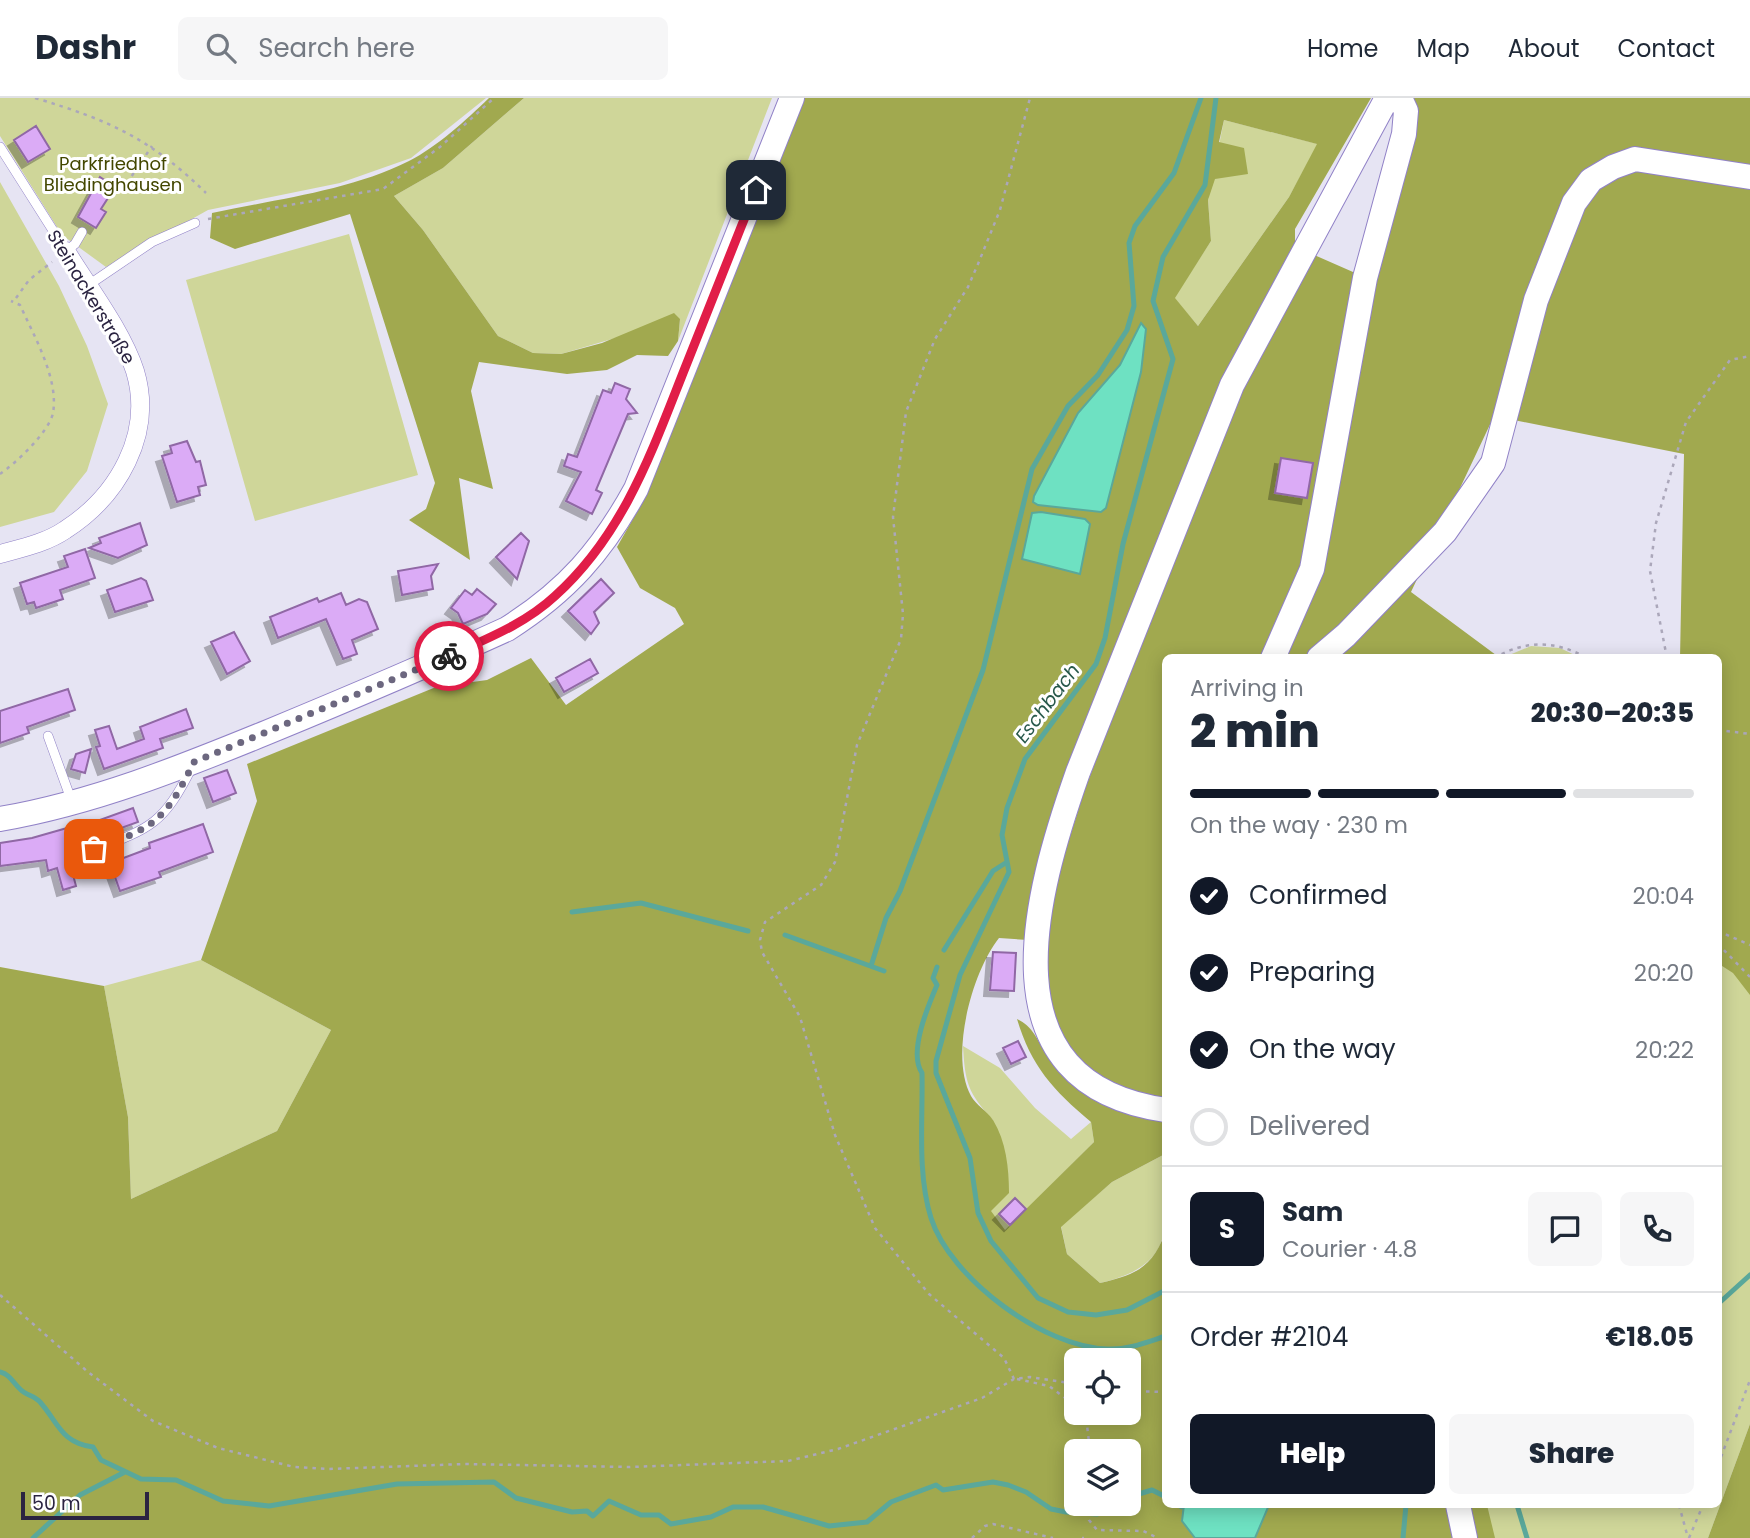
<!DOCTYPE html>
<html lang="en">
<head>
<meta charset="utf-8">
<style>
  :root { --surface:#fff; --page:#f6f6f7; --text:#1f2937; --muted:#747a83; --line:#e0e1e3; --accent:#111827 }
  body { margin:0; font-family:Poppins,sans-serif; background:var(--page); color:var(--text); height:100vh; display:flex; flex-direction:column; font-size:26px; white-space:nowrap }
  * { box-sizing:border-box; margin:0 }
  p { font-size:23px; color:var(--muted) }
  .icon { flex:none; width:38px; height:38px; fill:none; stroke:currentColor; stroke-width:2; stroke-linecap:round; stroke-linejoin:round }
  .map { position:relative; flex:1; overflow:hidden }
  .sheet { position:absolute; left:1162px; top:556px; width:560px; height:854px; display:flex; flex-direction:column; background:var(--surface); border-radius:10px; box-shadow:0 4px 18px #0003 }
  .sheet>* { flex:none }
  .fabs { position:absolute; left:1064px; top:1250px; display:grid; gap:14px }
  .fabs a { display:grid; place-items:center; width:77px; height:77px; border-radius:10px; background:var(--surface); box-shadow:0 4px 18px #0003; font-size:35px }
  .scale { position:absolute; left:21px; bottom:18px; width:128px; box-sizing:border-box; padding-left:7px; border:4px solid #2b2441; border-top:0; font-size:19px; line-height:24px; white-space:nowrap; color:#2b2441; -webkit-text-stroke:5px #fff; paint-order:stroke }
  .pin { position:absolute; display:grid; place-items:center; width:60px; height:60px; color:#fff; margin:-30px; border-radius:14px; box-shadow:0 4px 10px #0006 }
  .courier { position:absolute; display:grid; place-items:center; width:70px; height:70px; margin:-35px; border:5px solid #e11d48; border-radius:50%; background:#fff; color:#222; box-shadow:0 2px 9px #0007 }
  .summary em { font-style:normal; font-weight:800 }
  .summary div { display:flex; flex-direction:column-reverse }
  .summary { display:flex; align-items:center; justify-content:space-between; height:119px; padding:0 28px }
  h1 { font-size:46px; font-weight:800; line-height:52px }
  .bar { display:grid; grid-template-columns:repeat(4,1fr); gap:10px 7px; align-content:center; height:84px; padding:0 28px }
  .bar i { height:9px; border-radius:5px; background:var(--line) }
  .bar .current { background:var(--accent) }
  .bar p { grid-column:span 4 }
  .line { display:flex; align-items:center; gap:18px; padding:0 28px; border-top:2px solid var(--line) }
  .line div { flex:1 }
  .round { display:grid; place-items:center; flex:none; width:74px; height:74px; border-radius:10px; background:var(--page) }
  ol { padding:0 28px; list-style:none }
  li { display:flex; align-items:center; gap:21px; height:77px }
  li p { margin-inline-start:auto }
  li .icon { padding:7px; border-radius:50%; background:var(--accent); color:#fff; stroke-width:4 }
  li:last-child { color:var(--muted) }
  li i { width:38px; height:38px; border:4px solid var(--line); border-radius:50% }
  .cta { display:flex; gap:14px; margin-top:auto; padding:14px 28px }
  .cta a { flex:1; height:80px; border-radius:10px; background:var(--accent); color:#fff; font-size:28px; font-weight:800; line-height:80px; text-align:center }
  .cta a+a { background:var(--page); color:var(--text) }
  header { display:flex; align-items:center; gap:42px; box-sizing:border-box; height:98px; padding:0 35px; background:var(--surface); border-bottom:2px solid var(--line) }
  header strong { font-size:33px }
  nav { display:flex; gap:38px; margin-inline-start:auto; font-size:24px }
  .search { width:490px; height:63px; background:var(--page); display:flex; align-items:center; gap:18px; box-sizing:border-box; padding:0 24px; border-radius:10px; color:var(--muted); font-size:26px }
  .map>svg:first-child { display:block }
</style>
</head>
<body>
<header>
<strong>Dashr</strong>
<div class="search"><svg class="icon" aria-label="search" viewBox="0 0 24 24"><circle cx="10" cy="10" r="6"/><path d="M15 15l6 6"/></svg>Search here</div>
<nav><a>Home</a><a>Map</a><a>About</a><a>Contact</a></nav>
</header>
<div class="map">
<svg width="1750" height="1440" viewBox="0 0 1750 1440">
  <defs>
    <filter id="shadow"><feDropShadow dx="-6" dy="6" stdDeviation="0" flood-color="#0004"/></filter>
  </defs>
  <rect width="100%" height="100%" fill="#e6e4f3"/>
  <!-- green -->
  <path fill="#cfd699" d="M0,0H486L411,60L340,85L208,112L106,169L62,137L0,38Z
    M524,0H772L678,243L680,221L561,256L533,255L498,238L423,132L394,98L443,70Z
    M1224,22L1318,46L1289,99L1198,228L1174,200L1211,143L1208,102Z
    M0,84L59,188L87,248L108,306L87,373L54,414L0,429Z
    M349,136L418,377L255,423L186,182Z
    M1531,548L1560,550L1581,560H1502Z
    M1719,838L1750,866V1326L1708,1440H1485L1478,1407H1718Z
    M201,862L331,932L277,1033L131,1101L128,1019L104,888Z
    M963,948L1000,970L1035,1010L1071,1041L1091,1024L1094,1044L1005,1133L990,1113L993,1022C968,995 965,985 963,948Z
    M1165,1056C1165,1125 1181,1166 1100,1185L1067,1156L1061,1128L1112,1084Z"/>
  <!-- forest -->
  <path fill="#a1a94f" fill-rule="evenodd" d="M489,0H524L443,70L394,98L423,132L498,238L533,255L561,256L602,245L674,215L680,221L678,243L668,258L637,257L607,272L567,276L479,264L471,293L493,391L459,380L470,462L409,422L426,411L435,385L350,116L235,151L210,140L212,115C277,101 349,93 409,63C437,49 466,22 489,0Z
    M805,0H1371L1295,131V150L1280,175L1028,842L999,840C972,874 949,958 971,998C976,1007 987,1013 993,1022C1006,1043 1009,1070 1009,1095L991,1113L1005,1132L1094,1044L1091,1024C1053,992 1031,968 1017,921C1033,928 1037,942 1047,957C1076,998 1117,1015 1165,1023V1056L1112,1084L1061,1129L1067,1156L1100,1185C1135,1177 1152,1170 1165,1135L1166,1407H1450L1457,1440H0V869L104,888L128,1019L131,1101L277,1033L331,932L201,862L257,703L247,666L436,589L487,582L531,560L566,607L684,526L675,510L640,490L617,449L646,398ZM1224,22L1317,46L1289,99L1198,228L1175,200L1211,143L1208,102L1215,81L1248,76L1244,50L1219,44ZM1076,1262H1129V1314H1076ZM1076,1353H1129V1405H1076Z
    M1414,0H1750V897L1733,875L1719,866L1718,560H1680L1684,356L1494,318L1411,494L1500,560H1166L1165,999L1139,998L1105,983L1074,959L1047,908L1048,832L1057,780L1093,665L1251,268L1312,156L1353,174L1379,173L1417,22Z
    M1750,1326V1440H1708Z
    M1466,1407H1487L1495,1440H1473Z"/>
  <!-- water -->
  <path fill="#6ee1c2" stroke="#5aa89b" stroke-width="2" d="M1141,225L1146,231L1141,274L1106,410L1101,414L1038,407L1033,404L1034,398L1078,315L1120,267Z
    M1041,414L1085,421L1090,426L1080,476L1022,461L1032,415Z
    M1184,1407H1269L1255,1440H1195L1182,1423Z"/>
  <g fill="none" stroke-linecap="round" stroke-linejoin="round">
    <!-- stream -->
    <path stroke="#5aa89b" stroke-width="5" d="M572,814L641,805L748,833
      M785,837L884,873
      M944,852L993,773L1007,764
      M871,868L886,820L900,793L983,572L1032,371L1068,308L1098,277L1127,232L1134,208L1129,145L1135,128L1174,75L1201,0
      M937,869L933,880L937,887C928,908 908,955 922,975C923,1022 917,1075 931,1120C950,1180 1044,1250 1108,1251C1128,1252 1147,1244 1166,1238
      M1166,1192L1127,1212L1096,1217L1068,1214L1038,1200L991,1143L978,1115L970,1060L936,975V963L960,877L1009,774L1002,737L1007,710L1025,661L1096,566L1105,540L1123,446L1173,261L1153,203L1163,159L1205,87L1216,0
      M1718,1206L1750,1177
      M0,1274C11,1277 12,1284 21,1292C26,1297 35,1298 40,1304C58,1324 61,1345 93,1349L101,1362L141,1381L176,1382L223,1403L269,1408L397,1386L494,1384L516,1400L572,1414L587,1413L593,1418L609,1403L641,1417H659L671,1426L711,1419L733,1409H763L829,1428L867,1424L891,1404L936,1387L943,1392L993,1384L1008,1387L1026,1394L1051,1411L1066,1414L1097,1416L1116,1405
      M1129,1399L1152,1392L1166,1399
      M1178,1407L1182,1409
      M1517,1407L1527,1440
      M33,1440L80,1397L125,1374
      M1403,1440L1406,1407"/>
  </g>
  <!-- building -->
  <path fill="#dbabf6" stroke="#9067a5" stroke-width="2" filter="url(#shadow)" d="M36,28L50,51L28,64L14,42Z
    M100,79L115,89L101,111L106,114L96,130L78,119Z
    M615,285L630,291L626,301L637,315L628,316L596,392L602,395L592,416L566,403L581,374L564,368L568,356L577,359L603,292L611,295Z
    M187,343L196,364L200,363L206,387L198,389L200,397L177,404L162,358L172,355L170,348Z
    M1281,360L1313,365L1307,400L1275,395Z
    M140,425L147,447L118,460L89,450L101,445L99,440Z
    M521,435L529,443L517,481L496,459Z
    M85,451L95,480L60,492L63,501L36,510L34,504L27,506L20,485L68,469L64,458Z
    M438,466L431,478L433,491L402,497L398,473Z
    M141,480L146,483L153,502L115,514L107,492Z
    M601,481L614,495L594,514L599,525L591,536L568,513Z
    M477,491L496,506L487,516L463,526L458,515L451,510L465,492L472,497Z
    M341,495L346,507L359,501L367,504L378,531L352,542L357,556L343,561L326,521L278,540L270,519L317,500L319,504Z
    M234,534L250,563L227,576L211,544Z
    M590,561L598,575L564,594L556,580Z
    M68,591L75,612L27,629L29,635L0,645V613Z
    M186,611L193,630L160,641L163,650L104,671L96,649L100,648L95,632L109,628L117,651L144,641L140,629Z
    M91,651L85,675L71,671L76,656Z
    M227,672L236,695L213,704L204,680Z
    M133,710L138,724L79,745L81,750L67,754L76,788L63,792L57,770L48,773L46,762L0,768V745L32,740L74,728L75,731Z
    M203,726L213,754L159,774L161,779L120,793L110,765L150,750L149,745Z
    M993,854L1016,855L1014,893L990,892Z
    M1018,943L1026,959L1011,966L1003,950Z
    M1015,1100L1026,1111L1010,1127L999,1116Z"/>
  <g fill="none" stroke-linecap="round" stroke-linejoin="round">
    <defs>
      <path id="lane" d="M0,49L66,153L75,146L82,134
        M87,188L152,144L195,125
        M48,638L72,704
        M94,751C151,731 164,725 192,669"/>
      <path id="street" d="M0,456C22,450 46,445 65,432C118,398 154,336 135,273C122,233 88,189 66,153"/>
      <path id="secondary" d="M1273,560L1312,471L1365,180L1404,36L1406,13L1400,0
        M1319,560L1346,537L1445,434L1493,365L1536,202L1574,105L1591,82L1613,69L1635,61L1750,79
        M0,721C93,705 180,670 268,634C348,601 428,567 507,531C567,493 602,453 636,391L792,0
        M1166,1012C980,986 1035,796 1078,674L1232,287L1387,0
        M1458,1407L1465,1440"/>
    </defs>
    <!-- lane casing -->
    <use href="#lane" stroke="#9182c7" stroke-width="10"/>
    <!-- street casing -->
    <use href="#street" stroke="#9182c7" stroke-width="19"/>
    <!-- secondary casing -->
    <use href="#secondary" stroke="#9182c7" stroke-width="26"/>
    <!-- path -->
    <path stroke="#aba7ba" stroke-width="2.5" stroke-dasharray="3.5 5" stroke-linecap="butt" d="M35,0C109,22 151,41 206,95
      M127,85L152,48
      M208,121L383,91L440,49L494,0
      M16,200L29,182L52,164
      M0,376C16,365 49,334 53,315C59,281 34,238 20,207L11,203
      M1494,560C1526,542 1555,542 1587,560
      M1667,560L1650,473L1656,425L1686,324L1730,262L1750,258
      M1718,632L1750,636
      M1718,833L1750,847
      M1718,846L1750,879
      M0,1197L88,1274L153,1323L218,1350L294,1369L329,1371L464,1366L630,1369L788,1363L838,1351L982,1300L1014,1281L1030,1279L1076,1286
      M1014,1281L1004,1260L929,1196L875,1130L835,1037L800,919L762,854L760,842L765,824L821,787L835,764L857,647L901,541L903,516L893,419L906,314L935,241L968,189L978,166L1000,112L1030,0
      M1017,1281L1049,1288L1076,1308
      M1129,1293L1166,1294
      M1081,1314L1087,1327L1090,1353
      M1718,1367L1750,1282
      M1087,1405L1089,1422L1097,1432L1143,1433L1158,1440
      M1679,1407L1688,1440
      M972,1440L985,1428L993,1426L1053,1440
      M1082,1440H1084
      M1689,1440L1703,1407"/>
    <!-- lane -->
    <use href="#lane" stroke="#fff" stroke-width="9"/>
    <!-- street -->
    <use href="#street" stroke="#fff" stroke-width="18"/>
    <!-- secondary -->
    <use href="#secondary" stroke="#fff" stroke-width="24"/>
  </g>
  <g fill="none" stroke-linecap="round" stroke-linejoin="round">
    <!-- done -->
    <path stroke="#6c677f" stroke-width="7" stroke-dasharray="0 12.6" d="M94,751C154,730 165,723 194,664L449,558"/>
    <!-- route -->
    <path stroke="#e11d48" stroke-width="9" d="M449,558C486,541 525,526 555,498C624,436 652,353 685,270C709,210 732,151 756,92"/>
  </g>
  <g text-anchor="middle" stroke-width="6" stroke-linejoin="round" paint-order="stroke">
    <!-- park labels -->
    <g font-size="18" fill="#434700" stroke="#fff">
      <text x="113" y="72">Parkfriedhof<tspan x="113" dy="21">Bliedinghausen</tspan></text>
    </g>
    <!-- street labels -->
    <g font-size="18" fill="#2b2441" stroke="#fff">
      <text transform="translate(91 199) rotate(59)" y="6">Steinackerstraße</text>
    </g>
    <!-- water labels -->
    <g font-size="19" font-style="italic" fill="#28594b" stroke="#fff">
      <text transform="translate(1047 605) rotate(-53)" y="7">Eschbach</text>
    </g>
  </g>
</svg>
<div class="fabs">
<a><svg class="icon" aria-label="locate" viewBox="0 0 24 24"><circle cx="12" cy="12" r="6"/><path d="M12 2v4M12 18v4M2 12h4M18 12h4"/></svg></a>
<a><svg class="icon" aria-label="layers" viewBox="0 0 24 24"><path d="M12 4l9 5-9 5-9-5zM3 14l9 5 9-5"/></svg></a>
</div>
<div class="scale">50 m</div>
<div class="pin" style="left:94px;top:751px;background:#ea580c"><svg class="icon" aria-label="bag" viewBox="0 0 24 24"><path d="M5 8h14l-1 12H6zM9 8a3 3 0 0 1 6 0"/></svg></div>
<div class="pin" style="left:756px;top:92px;background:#1f2937"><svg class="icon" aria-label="home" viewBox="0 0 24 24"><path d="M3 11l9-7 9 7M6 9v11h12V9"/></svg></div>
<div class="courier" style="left:449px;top:558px"><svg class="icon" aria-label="bike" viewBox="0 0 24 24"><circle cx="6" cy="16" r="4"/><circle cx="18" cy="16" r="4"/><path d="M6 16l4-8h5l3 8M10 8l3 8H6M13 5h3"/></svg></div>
<section class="sheet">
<div class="summary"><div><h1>2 min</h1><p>Arriving in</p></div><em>20:30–20:35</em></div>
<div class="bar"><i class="current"></i><i class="current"></i><i class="current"></i><i></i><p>On the way · 230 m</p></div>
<ol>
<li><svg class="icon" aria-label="check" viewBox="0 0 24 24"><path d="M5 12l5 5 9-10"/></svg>Confirmed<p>20:04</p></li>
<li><svg class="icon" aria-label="check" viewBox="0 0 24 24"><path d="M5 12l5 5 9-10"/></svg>Preparing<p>20:20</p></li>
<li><svg class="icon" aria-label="check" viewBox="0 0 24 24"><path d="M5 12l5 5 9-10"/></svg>On the way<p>20:22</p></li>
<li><i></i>Delivered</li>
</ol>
<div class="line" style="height:126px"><b class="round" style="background:var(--accent);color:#fff">S</b><div><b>Sam</b><p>Courier · 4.8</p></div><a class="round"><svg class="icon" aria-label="chat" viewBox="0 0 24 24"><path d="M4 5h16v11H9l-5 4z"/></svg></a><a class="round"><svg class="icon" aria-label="phone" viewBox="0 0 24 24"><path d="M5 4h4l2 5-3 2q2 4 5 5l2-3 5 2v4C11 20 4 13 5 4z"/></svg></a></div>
<div class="line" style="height:91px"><div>Order #2104</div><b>€18.05</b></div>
<div class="cta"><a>Help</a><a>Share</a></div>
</section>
</div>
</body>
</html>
